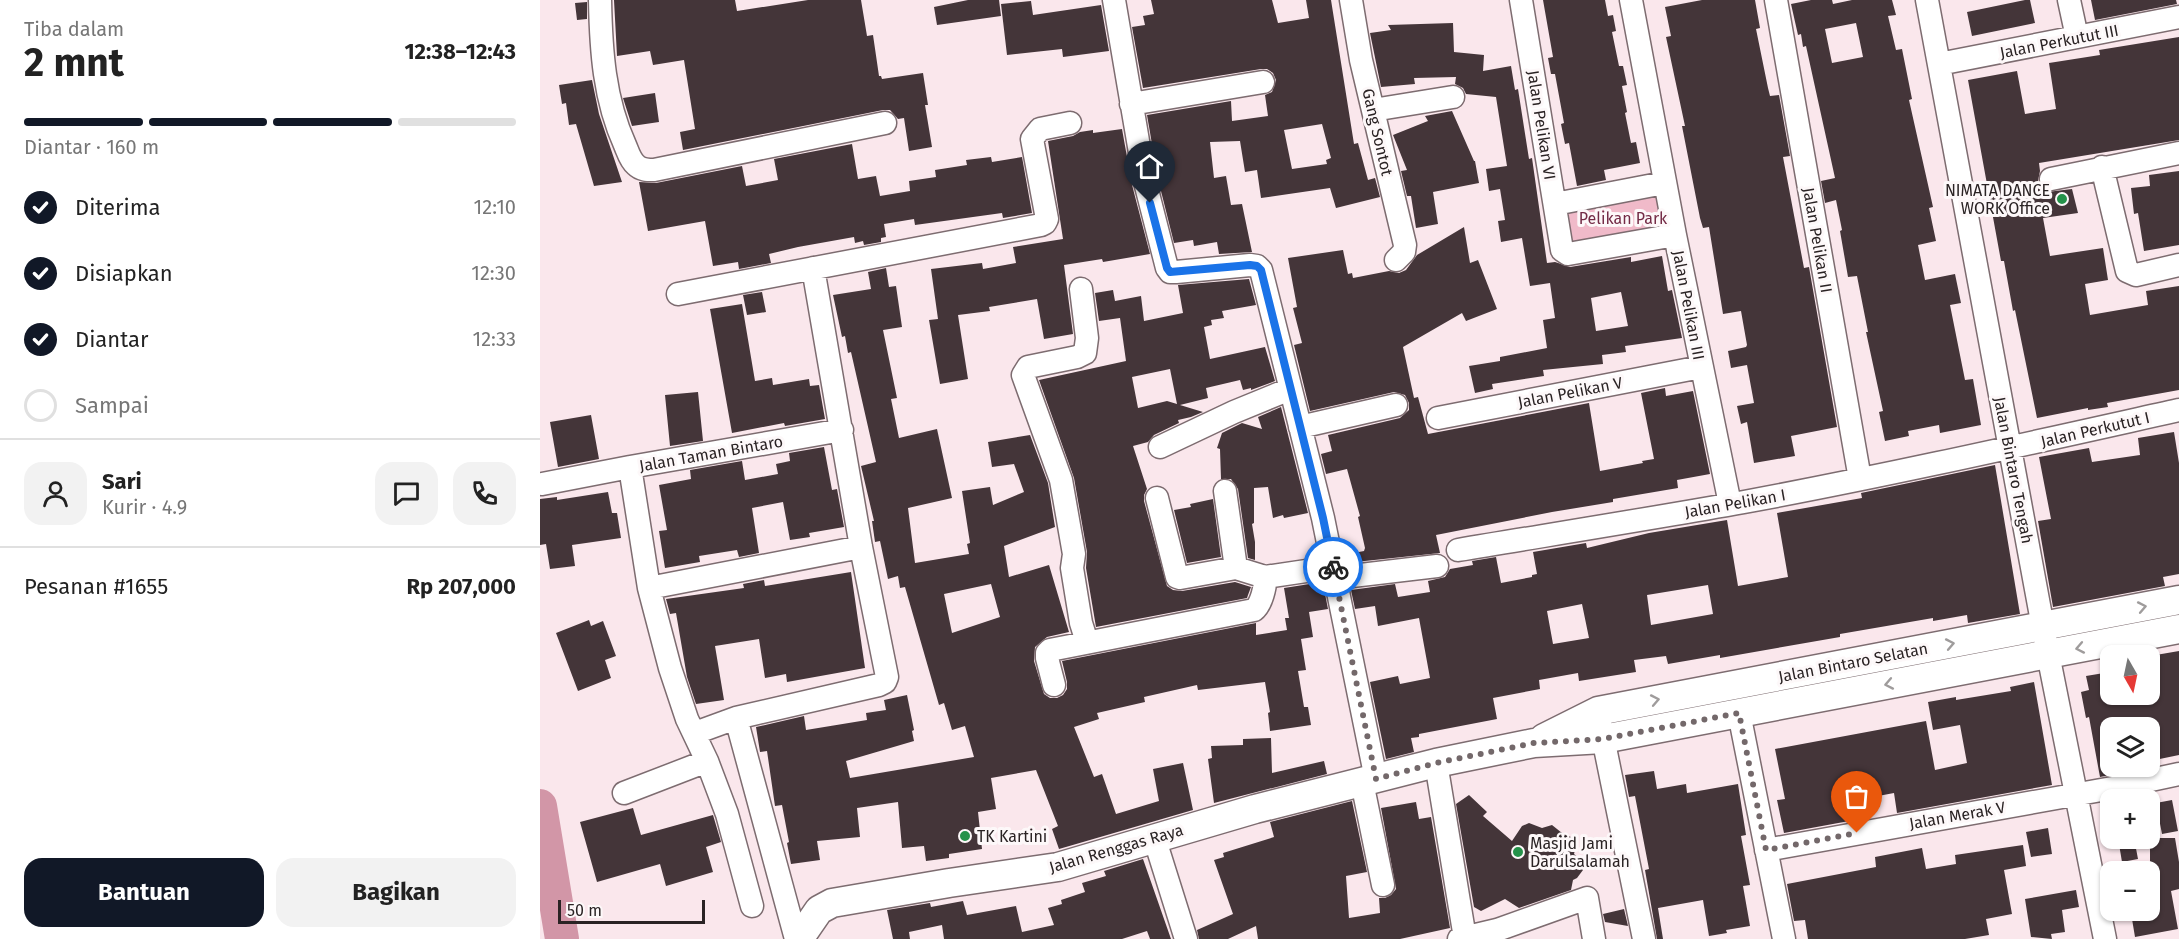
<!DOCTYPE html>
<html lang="id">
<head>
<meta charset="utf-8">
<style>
  :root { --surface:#fff; --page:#f2f2f2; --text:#222; --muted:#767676; --line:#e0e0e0; --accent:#111827 }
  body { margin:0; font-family:"Fira Sans",sans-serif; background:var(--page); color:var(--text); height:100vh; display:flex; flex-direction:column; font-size:22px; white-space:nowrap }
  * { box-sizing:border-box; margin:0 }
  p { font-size:20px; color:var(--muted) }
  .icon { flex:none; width:33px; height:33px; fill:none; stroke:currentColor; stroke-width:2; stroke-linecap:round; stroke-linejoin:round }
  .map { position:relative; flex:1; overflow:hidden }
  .side { display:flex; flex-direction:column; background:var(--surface); width:540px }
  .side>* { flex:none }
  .needle { width:39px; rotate:171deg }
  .controls { position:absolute; left:1560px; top:645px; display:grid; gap:12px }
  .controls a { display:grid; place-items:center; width:60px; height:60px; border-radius:12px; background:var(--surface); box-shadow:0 2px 4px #0004; font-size:30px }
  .scale { position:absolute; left:18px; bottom:15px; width:147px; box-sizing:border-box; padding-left:6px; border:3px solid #2a2324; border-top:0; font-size:16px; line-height:21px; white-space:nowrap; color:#2a2324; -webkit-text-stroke:4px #fdf8f9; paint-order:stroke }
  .pin { position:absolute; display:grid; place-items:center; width:51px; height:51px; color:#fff; margin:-62px -26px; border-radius:50% 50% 50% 0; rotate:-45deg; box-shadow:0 0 6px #0007 }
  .pin .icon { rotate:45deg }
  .courier { position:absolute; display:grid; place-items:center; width:60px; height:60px; margin:-30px; border:4px solid #1a73e8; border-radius:50%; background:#fff; color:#222; box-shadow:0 2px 8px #0007 }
  .summary em { font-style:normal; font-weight:700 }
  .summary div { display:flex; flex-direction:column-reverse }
  .summary { display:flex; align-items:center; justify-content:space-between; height:102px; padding:0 24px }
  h1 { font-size:39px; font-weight:700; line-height:45px }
  .bar { display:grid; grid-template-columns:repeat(4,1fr); gap:9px 6px; align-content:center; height:72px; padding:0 24px }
  .bar i { height:8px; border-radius:4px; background:var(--line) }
  .bar .on { background:var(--accent) }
  .bar p { grid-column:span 4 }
  .line { display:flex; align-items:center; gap:15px; padding:0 24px; border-top:2px solid var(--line) }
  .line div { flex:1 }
  .round { display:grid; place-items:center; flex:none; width:63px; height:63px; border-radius:18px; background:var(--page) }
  ol { padding:0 24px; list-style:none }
  li { display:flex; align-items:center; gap:18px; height:66px }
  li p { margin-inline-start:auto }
  li .icon { padding:6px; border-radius:50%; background:var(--accent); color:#fff; stroke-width:4 }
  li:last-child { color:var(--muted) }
  li i { width:33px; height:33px; border:3px solid var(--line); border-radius:50% }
  .action { display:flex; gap:12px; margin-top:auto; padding:12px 24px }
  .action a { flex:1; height:69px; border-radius:18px; background:var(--accent); color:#fff; font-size:24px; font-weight:700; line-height:69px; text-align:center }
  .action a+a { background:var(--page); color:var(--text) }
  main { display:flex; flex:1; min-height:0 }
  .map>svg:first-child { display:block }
</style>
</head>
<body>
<main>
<section class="side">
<div class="summary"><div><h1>2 mnt</h1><p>Tiba dalam</p></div><em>12:38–12:43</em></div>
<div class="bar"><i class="on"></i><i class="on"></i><i class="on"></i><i></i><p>Diantar · 160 m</p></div>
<ol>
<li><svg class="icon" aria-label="check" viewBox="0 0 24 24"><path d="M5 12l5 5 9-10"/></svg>Diterima<p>12:10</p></li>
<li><svg class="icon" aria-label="check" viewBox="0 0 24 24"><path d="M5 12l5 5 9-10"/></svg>Disiapkan<p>12:30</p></li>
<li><svg class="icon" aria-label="check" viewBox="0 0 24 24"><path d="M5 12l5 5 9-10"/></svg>Diantar<p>12:33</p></li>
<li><i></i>Sampai</li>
</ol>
<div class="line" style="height:108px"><a class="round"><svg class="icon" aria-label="person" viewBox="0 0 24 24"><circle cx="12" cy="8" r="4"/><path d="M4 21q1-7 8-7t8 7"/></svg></a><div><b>Sari</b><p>Kurir · 4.9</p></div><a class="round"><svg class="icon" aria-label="chat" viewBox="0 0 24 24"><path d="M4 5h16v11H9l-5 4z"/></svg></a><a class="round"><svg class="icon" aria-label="phone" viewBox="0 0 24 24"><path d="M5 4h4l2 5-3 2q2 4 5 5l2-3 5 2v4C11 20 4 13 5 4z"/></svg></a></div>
<div class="line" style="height:78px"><div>Pesanan #1655</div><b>Rp 207,000</b></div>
<div class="action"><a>Bantuan</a><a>Bagikan</a></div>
</section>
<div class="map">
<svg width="1639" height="939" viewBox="0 0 1639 939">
  <rect width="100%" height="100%" fill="#fae7ec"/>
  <!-- green -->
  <path fill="#f0bac9" d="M1122,191L1130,229L1027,249L1020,210Z"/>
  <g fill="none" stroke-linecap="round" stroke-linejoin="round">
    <!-- river -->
    <path stroke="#d296a7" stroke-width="34" d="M0,806L22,939"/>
  </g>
  <!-- building -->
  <path fill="#443539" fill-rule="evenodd" d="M74,0H195L197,11L268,0H321L327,36L333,35L339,76H341L342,79L383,73L388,105H385L392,147L369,151L364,118L358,119L350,110H343L143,150L140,132L155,129L144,60L113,65L110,51L77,56Z
    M428,0H459L461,16L397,25L394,7Z
    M611,0H732L738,23L769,18L766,0H791L814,144L818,143L828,180L835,178L840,197L796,208L790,188L721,198L717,170L705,172L700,141L670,142L674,178L686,176L691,205L702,204L712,252L679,254L677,242L654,246L653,240L634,243L618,179L607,115L691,101L692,121L728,116L725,95L732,92L736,80L733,73L727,69H721L603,88L592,27L605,25L603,16L614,14ZM782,124L791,158L786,160L787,164L752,169L744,130Z
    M1003,0H1065L1068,16L1073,15L1076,31L1072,32L1079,66H1083L1087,85L1082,86L1087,112L1085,113L1091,143L1096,142L1100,163L1064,170L1066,180L1037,186L1029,143L1025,144L1021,124L1024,123L1015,74H1011L1008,58L1013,57Z
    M1162,0H1215L1220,28L1216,29L1228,88L1230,96L1239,95L1250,156L1243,157L1264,268L1269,267L1297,427L1251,436L1255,456L1214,463L1207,422L1201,424L1197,406L1214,403L1207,365L1191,368L1188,351L1206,347L1207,345L1201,311L1183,314L1169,227L1163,228L1160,218L1142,126H1145L1126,37L1131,36L1125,7Z
    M1271,0H1292L1293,4L1312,0H1352L1356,15L1348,16L1356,50L1362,49L1372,99L1369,100L1393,207L1389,208L1396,241L1378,245L1385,280L1415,274L1421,303L1410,305L1425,380L1433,379L1441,425L1400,433L1399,425L1368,431L1369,436L1345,441L1339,412L1343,411L1326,332H1328L1317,276L1308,277L1300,231L1302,230L1296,200L1285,203L1281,181L1295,178L1266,46L1263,47L1261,34L1258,35L1251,4ZM1316,23L1323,57L1292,63L1285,29Z
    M1485,0H1490L1495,23L1432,36L1427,12Z
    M1551,0H1636L1637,4L1555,20Z
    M491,1L493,15L561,5L569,51L523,57L522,49L467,55L461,4Z
    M47,2V19L37,20L35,3Z
    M913,23L914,52L944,55L943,71L971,66L975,90L978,89L989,159L992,158L1007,263L1015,262L1030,267L1091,257V262L1122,256L1128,291L1132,290L1142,338L1085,346L1086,352L1062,355L1063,364L1003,370L1004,376L952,384L953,389L935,393L929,366L960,361V357L1007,348L1003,320L1015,318L1010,283L990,286L982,238L961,242L958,221L965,220L960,189L949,191L946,169L967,166L956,97L926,94L923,88L915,84L916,77L874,78L875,84L841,87L830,33L851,30L848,25ZM1081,292L1088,326L1056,331L1051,298Z
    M1639,37V140L1499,163L1500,171L1498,181L1501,187L1507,192L1532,189L1538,213L1503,218L1510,256L1563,248L1568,280L1545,284L1550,315L1608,305L1606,291L1639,286V390L1567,403L1568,407L1548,410V408L1497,418L1475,310L1473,311L1464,261H1461L1428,80L1477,71L1485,114L1516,109L1509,63L1560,55L1559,50Z
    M52,80L59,114L82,182L54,186L36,124L29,125L26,103L22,104L19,85Z
    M115,93L119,122L92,126L83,98Z
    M912,111L934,161H935L939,183L893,192L898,224L876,228L871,196H867L861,171L867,170L853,135L888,121L885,116Z
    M582,129L592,185L610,254L563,262L562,259L524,265L533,334L504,339L497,299L449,307L450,311L418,315L428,379L400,384L389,320L398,319L391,269L442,263L443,269L476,263L473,247L523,239L508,141L533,136L540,132L553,130V133Z
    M312,144L318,179L336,176L340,196L370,191L369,181L396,177L395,170L427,165L426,160L451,157L452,162L482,157L492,213L463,218L462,213L375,225L374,219L344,224L346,237L341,238V242L324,245L323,241L315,243L314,237L258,247L229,254L231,263L199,269L198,262L173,266L165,221L108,231L99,182L116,183L202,166L206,186L238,180L234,159Z
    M1639,171V245L1604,251L1598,213L1594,214L1591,188L1610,186L1609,175Z
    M924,227L930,263L938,260L957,309L926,321L922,313L863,347L874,398L878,397L888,434L1049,403L1060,471L1103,463L1102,461L1114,459L1101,393L1125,388L1126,396L1153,391L1170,474L1137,480L1138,488L1073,499V502L1012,512L896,535L900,553L806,563L804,555L824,551L825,548L818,517L820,516L807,469L786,474L781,454L792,451L788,435L860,418L869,410V403L865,395L854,392L770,411L754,345L762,343L753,308L757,307L748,258L803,250L808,274L812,273L813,278L849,271L859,273L866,270L877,255Z
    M346,268L349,287L356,286L362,327L343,330L357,398L351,399L359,438L397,429L412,498L368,508L375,563L429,554L427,544L430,543L422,491L450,487L453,505L484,492L474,464L452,467L448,442L490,435L508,483L515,527L464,546L469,577L509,565L529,632L507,637L495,647L494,661L504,694L510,698H517L523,695L527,689V682L522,661L716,623V635L747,630L745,618H749L744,588L776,583V585L783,584L788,609L769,612L773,637L761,639L766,670L758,671L764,707H768L771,725L730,731L728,713L730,712L725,682L658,690L657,685L604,697L605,702L557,713L559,719L534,727L554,777L562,774L576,814L619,801L613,769L643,763L653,810L519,849L512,829L518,826L496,770L451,778L456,809L438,812L442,849L409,854V858L386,861L384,846L362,848L358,802L317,808L320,837L277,841L280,860L251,864L247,843L249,842L242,805L235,806L227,751L220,752L216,727L264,716L266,730L327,720L326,713L346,710L344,700L367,695L374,730L372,731L374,741L306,761L310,778L434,757L425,726L412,730L404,703L399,705L365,587L360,588L358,576L348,579L340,541L335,542L332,521H334L321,466L336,462L311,352L308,353L305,336L302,337L293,295L331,289L328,272ZM451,584L460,617L412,633L404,594Z
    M709,279L716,305L682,311L684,318L671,320L672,325L664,327L670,359L725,347L735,381L711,390V388L703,390L700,380L666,388L668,398L640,405L663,412L651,417L638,420L639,423L614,435L608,442L593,446L607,489L604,495V501L627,586L633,590L642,591L695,582L711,587L708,595L707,598L556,627L546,568L547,552L534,478L499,380L586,361L580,318L559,321L555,293L573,290L575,301L601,296L604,321L643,313L638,285ZM630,369L637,404L627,401L598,408L592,377Z
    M222,292L226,312L207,315L203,295Z
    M202,304L215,381L232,378L233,385L269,379L270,386L279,385L285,419L245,426L244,423L192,433L170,309Z
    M158,392L163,441L130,446L125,395Z
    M741,407L768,513L744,518L743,515L733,518L728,487L714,488V523L712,524L715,542V560L708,558L698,489L691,479H681L680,449L677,448L682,433L702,423L722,429L718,417Z
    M51,415L59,459L18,467L10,422Z
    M1634,432L1639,463V574L1623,577L1625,586L1513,607L1498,521L1511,519L1499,457L1549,448L1552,462L1600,455L1598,438Z
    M284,447L292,490L297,489L304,527L269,533L270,537L250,540L243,502L212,508L219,553L199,557L197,550L159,556L160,562L125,568L119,531L127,530L119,485L151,479L150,470L202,461L205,480L238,474L236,464L250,461L249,453Z
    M1455,465L1480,614L1428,623L1427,615L1393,621V618L1300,634V637L1180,658V655L1128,664L1126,656L1094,660L1096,672L1039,681L1038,673L999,680L1000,689L953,698L957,719L879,734V737L871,738L874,752L846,759L830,682L858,676L860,684L890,678L879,618L838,626L835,606L815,609L811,590L855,584L858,597L890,592L888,581L905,577L910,569L933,565L932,561L956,557L961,583L992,577V575L997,574L993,552L1046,543L1047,548L1109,533L1187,520L1198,586L1248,577L1237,513L1322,498L1321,493ZM1168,585L1173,614L1111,625L1107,595ZM1042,604L1049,638L1013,644L1007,611Z
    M68,492L72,513H77L81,538L32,545L35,566L10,569L6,544L0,545V499L17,497V500Z
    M673,499L681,557L647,563L634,510L651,507L650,504Z
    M311,572L325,668L247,682L246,674L225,678L219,639L175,646L184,700L156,704L147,677L136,613L130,614L126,599L204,588L203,584L224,580L225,586Z
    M49,620L51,626L63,621L76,656L65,660L71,678L38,691L16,633Z
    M1639,651V755L1610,761V728H1570V775L1560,777L1549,717L1546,718L1541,692L1549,690L1546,676L1570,672V694H1610V656Z
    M1494,682L1512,785L1357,813L1354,793L1317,800L1320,819L1244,833L1237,800L1245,799L1235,749L1386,721L1395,770L1427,763L1420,725L1393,730L1388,702L1416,697V700L1471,691L1470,687Z
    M731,738L732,773L784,761L787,774L674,803L668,759L672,758L671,746L703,745V739Z
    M1114,771L1117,789L1146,784L1147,793L1198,784L1206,835L1201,836L1210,885L1203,886L1210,926L1186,930L1187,933L1169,936L1163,900L1118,908L1123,939H1117L1105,870L1109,869L1095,796L1089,797L1085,775Z
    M929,795L947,812L943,816L972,841L982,826L989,823L1002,828L1012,825L1022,833L1033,838L1036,846L1034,854L1041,860L1043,870L1037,878L1033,880L1031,890L979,908L965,899L941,911L934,907L916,804Z
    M1632,800L1638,831L1622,834L1616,803Z
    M812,801L827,872L806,876L809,918L840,913L839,898H845L851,895L856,889L841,808L876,802L879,819L891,817L910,928L860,939H718L716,926L688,939H659L657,930L693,914L674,860L684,857L683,853L734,837L730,822Z
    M93,808L101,835L173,815L181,842L166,847L173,872L126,886L120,864L57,882L40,822Z
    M1508,828L1512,854L1491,857L1486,832Z
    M1578,838H1594L1598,859L1582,862Z
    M1610,838H1635L1639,862V889L1631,891L1638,929L1595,937L1591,913L1610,910Z
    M1483,845L1486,866L1464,870L1472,914L1446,919L1449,935L1425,939H1268L1265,920L1254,921L1247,884L1336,867L1335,857L1382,848L1386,869L1416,864L1415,855Z
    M603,859L631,939H610L607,931L582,939H404L402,925L369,932L370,939H353L347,910L390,903L391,907L423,901L427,915L476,906L482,932L514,925L508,908L522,904L521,900L545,892L542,883L566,876L564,871Z
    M1536,890L1539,907L1522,910L1525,932L1511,934L1512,939L1491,937L1485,899Z
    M1084,909L1088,926L1065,922L1063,914Z"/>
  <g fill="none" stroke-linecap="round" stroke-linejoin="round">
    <defs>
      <path id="minor" d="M60,0C61,50 64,99 85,145C88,152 90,160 96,165C101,170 107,170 114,170L345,123
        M574,0L605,182L627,268L630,272H636L710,265L717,266L721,270L783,518L836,779
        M811,0L821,60L865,245L864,252L856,260
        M981,0L1022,250L1028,254L1135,235
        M1091,0L1135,235L1190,504
        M1236,0L1320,479
        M1387,0L1508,654L1565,939
        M1529,0L1537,37
        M1399,64L1639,17
        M591,104L723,82
        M833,110L913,97
        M1562,167L1587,271L1596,275L1639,265
        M1511,179L1639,153
        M1015,204L1124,183
        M541,289L547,338L545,353L537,357L488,367L483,375L521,480L534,554L532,568L541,623L547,642
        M138,294L501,225L505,223L507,219L492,139L500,129L530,123
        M898,418L1161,367
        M760,427L856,405
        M620,447L694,412L750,389
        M2,484L90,467
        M685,491L696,568
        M617,498L637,577L640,578L696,568L725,577
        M918,550C1014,534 1109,519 1204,502C1350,475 1495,442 1639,410
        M795,578L897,566
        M109,588L321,547
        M514,685L507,658V653L510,650L714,610C721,605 726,586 725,577L793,567
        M1199,713L1244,939
        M196,718L256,939
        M1060,723L1104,939
        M155,733L196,718L339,685L345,682L347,677L321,547L273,268
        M896,763L925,938
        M822,782L843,885
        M84,793L167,761
        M614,837L646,939
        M1226,850L1578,787L1639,774
        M212,906L187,814L167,761L147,719L130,668L109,588L90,467L302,430
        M919,939L957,930L1047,898L1054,939"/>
      <path id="tertiary" d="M1004,738L1058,711L1639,600
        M259,939L279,910L292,903L409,883L518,867L715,809L896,763L994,743L1063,739L1639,629"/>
    </defs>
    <!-- minor casing -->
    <use href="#minor" stroke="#7d6c70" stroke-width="25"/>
    <!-- tertiary casing -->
    <use href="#tertiary" stroke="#7d6c70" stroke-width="31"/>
    <!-- minor -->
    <use href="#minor" stroke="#fff" stroke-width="22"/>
    <!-- tertiary -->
    <use href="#tertiary" stroke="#fff" stroke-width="28"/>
  </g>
  <!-- one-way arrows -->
  <defs><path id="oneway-chevron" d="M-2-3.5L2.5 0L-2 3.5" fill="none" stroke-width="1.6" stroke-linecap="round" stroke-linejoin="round" transform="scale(1.5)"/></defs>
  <g stroke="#9f9c9c">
    <use href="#oneway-chevron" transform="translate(1602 607) rotate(-11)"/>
    <use href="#oneway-chevron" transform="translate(1410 644) rotate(-11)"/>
    <use href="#oneway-chevron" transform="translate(1540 648) rotate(169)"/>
    <use href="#oneway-chevron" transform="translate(1349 684) rotate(169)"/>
    <use href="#oneway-chevron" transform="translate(1115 700) rotate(-11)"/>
  </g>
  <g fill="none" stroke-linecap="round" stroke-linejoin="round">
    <!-- done -->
    <path stroke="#73686a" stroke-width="6" stroke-dasharray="0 10.8" d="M793,567L836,779L896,763L994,743L1063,739L1199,713L1226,850L1317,833"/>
    <!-- route -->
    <path stroke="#1a73e8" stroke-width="8" d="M610,203L627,268L630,272L710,265L717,266L721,270L783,518L793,567"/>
  </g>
  <!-- markers -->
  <g fill="#25924a" stroke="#fdf8f9" stroke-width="2">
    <circle cx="1522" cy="199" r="6"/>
    <circle cx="425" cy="836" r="6"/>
    <circle cx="978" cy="852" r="6"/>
  </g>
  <g text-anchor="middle" stroke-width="6" stroke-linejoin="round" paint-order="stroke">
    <!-- street labels -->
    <g font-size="16" fill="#2a2324" stroke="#fdf8f9">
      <text transform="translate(1519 41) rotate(-11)" y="6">Jalan Perkutut III</text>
      <text transform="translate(1002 125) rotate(81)" y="6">Jalan Pelikan VI</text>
      <text transform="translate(838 132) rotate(77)" y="6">Gang Sontot</text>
      <text transform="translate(1278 240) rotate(80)" y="6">Jalan Pelikan II</text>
      <text transform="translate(1149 305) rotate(79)" y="6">Jalan Pelikan III</text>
      <text transform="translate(1030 392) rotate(-11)" y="6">Jalan Pelikan V</text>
      <text transform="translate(1555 429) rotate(-13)" y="6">Jalan Perkutut I</text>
      <text transform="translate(171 453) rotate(-10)" y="6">Jalan Taman Bintaro</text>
      <text transform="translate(1474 470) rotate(79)" y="6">Jalan Bintaro Tengah</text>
      <text transform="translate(1195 503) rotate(-10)" y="6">Jalan Pelikan I</text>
      <text transform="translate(1313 662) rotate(-11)" y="6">Jalan Bintaro Selatan</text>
      <text transform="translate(1417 815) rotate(-10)" y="6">Jalan Merak V</text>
      <text transform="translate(576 848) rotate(-16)" y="6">Jalan Renggas Raya</text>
    </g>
    <!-- poi labels -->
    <g font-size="16" fill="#2a2324" stroke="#fdf8f9" text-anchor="start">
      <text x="1510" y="196" text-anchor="end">NIMATA DANCE<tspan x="1510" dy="18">WORK Office</tspan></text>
      <text x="437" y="842">TK Kartini</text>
      <text x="990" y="849">Masjid Jami<tspan x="990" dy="18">Darulsalamah</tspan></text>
    </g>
    <!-- park labels -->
    <g font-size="16" fill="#742b46" stroke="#fdf8f9">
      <text x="1083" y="224">Pelikan Park</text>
    </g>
  </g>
</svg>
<div class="controls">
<a><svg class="needle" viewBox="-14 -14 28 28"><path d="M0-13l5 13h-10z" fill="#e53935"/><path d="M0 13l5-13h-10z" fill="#767676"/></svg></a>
<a><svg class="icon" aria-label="layers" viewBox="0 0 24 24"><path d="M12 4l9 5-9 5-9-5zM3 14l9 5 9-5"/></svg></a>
<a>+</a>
<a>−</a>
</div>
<div class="scale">50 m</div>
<div class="pin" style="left:1317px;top:833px;background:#ea580c"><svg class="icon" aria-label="bag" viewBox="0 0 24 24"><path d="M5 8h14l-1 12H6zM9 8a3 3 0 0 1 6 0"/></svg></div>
<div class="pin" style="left:610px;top:203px;background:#1f2937"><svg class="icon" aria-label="home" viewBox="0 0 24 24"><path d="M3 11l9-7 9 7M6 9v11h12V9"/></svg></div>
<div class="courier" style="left:793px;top:567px"><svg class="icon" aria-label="bike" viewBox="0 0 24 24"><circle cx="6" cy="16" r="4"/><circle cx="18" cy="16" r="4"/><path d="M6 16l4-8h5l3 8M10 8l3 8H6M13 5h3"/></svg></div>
</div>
</main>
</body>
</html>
